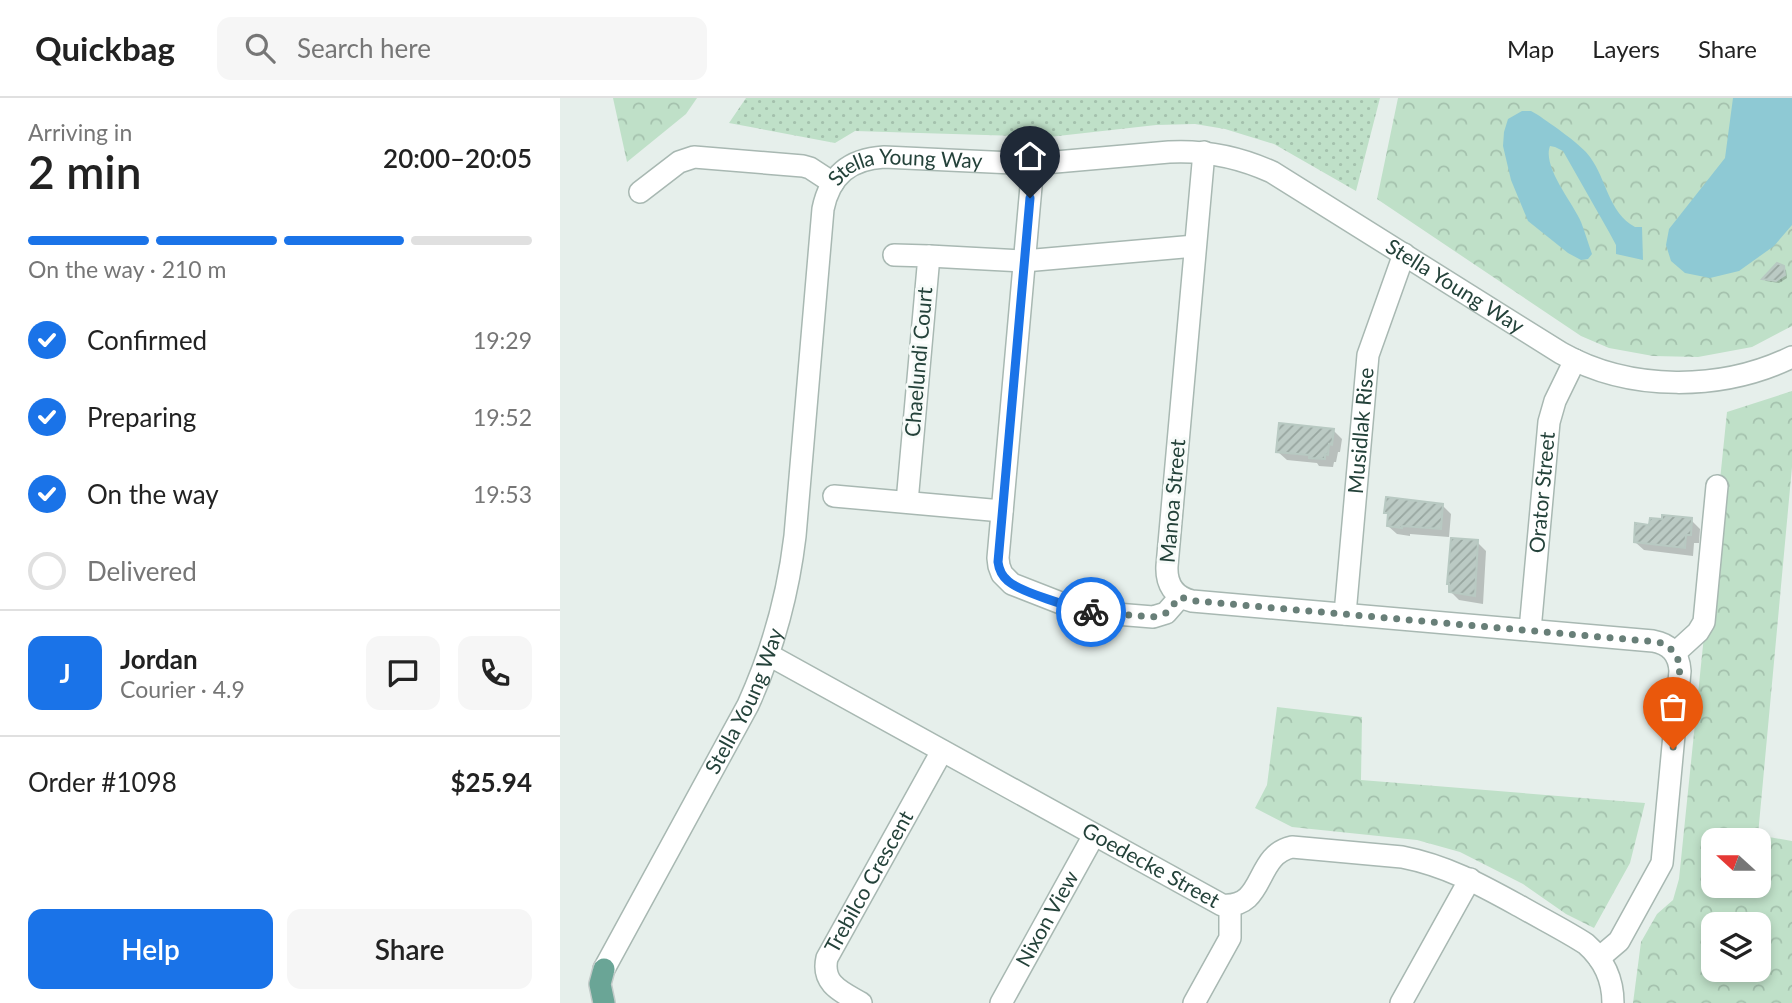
<!DOCTYPE html>
<html lang="en">
<head>
<meta charset="utf-8">
<style>
  :root { --surface:#fff; --page:#f6f6f6; --text:#222; --muted:#767676; --line:#e0e0e0; --accent:#1a73e8 }
  body { margin:0; font-family:Lato,sans-serif; background:var(--page); color:var(--text); height:100vh; display:flex; flex-direction:column; font-size:26px; white-space:nowrap }
  * { box-sizing:border-box; margin:0 }
  p { font-size:23px; color:var(--muted) }
  .icon { flex:none; width:38px; height:38px; fill:none; stroke:currentColor; stroke-width:2; stroke-linecap:round; stroke-linejoin:round }
  .map { position:relative; flex:1; overflow:hidden }
  .details { display:flex; flex-direction:column; background:var(--surface); width:560px }
  .details>* { flex:none }
  .needle { width:46px; rotate:291deg }
  .controls { position:absolute; left:1141px; top:730px; display:grid; gap:14px }
  .controls a { display:grid; place-items:center; width:70px; height:70px; border-radius:14px; background:var(--surface); box-shadow:0 4px 10px #0003; font-size:35px }
  .pin { position:absolute; display:grid; place-items:center; width:60px; height:60px; color:#fff; margin:-72px -30px; border-radius:50% 50% 50% 0; rotate:-45deg; box-shadow:0 0 7px #0007 }
  .pin .icon { rotate:45deg }
  .courier { position:absolute; display:grid; place-items:center; width:70px; height:70px; margin:-35px; border:5px solid #1a73e8; border-radius:50%; background:#fff; color:#222; box-shadow:0 2px 9px #0007 }
  .headline em { font-style:normal; font-weight:600 }
  .headline div { display:flex; flex-direction:column-reverse }
  .headline { display:flex; align-items:center; justify-content:space-between; height:119px; padding:0 28px }
  h1 { font-size:46px; font-weight:600; line-height:52px }
  .bar { display:grid; grid-template-columns:repeat(4,1fr); gap:10px 7px; align-content:center; height:84px; padding:0 28px }
  .bar i { height:9px; border-radius:5px; background:var(--line) }
  .bar .active { background:var(--accent) }
  .bar p { grid-column:span 4 }
  .line { display:flex; align-items:center; gap:18px; padding:0 28px; border-top:2px solid var(--line) }
  .line div { flex:1 }
  .round { display:grid; place-items:center; flex:none; width:74px; height:74px; border-radius:14px; background:var(--page) }
  ol { padding:0 28px; list-style:none }
  li { display:flex; align-items:center; gap:21px; height:77px }
  li p { margin-inline-start:auto }
  li .icon { padding:7px; border-radius:50%; background:var(--accent); color:#fff; stroke-width:4 }
  li:last-child { color:var(--muted) }
  li i { width:38px; height:38px; border:4px solid var(--line); border-radius:50% }
  .primary-button { display:flex; gap:14px; margin-top:auto; padding:14px 28px }
  .primary-button a { flex:1; height:80px; border-radius:14px; background:var(--accent); color:#fff; font-size:28px; font-weight:600; line-height:80px; text-align:center }
  .primary-button a+a { background:var(--page); color:var(--text) }
  header { display:flex; align-items:center; gap:42px; box-sizing:border-box; height:98px; padding:0 35px; background:var(--surface); border-bottom:2px solid var(--line) }
  header strong { font-size:33px }
  nav { display:flex; gap:38px; margin-inline-start:auto; font-size:24px }
  .search { width:490px; height:63px; background:var(--page); display:flex; align-items:center; gap:18px; box-sizing:border-box; padding:0 24px; border-radius:14px; color:var(--muted); font-size:26px }
  main { display:flex; flex:1; min-height:0 }
  .map>svg:first-child { display:block }
</style>
</head>
<body>
<header>
<strong>Quickbag</strong>
<div class="search"><svg class="icon" aria-label="search" viewBox="0 0 24 24"><circle cx="10" cy="10" r="6"/><path d="M15 15l6 6"/></svg>Search here</div>
<nav><a>Map</a><a>Layers</a><a>Share</a></nav>
</header>
<main>
<section class="details">
<div class="headline"><div><h1>2 min</h1><p>Arriving in</p></div><em>20:00–20:05</em></div>
<div class="bar"><i class="active"></i><i class="active"></i><i class="active"></i><i></i><p>On the way · 210 m</p></div>
<ol>
<li><svg class="icon" aria-label="check" viewBox="0 0 24 24"><path d="M5 12l5 5 9-10"/></svg>Confirmed<p>19:29</p></li>
<li><svg class="icon" aria-label="check" viewBox="0 0 24 24"><path d="M5 12l5 5 9-10"/></svg>Preparing<p>19:52</p></li>
<li><svg class="icon" aria-label="check" viewBox="0 0 24 24"><path d="M5 12l5 5 9-10"/></svg>On the way<p>19:53</p></li>
<li><i></i>Delivered</li>
</ol>
<div class="line" style="height:126px"><b class="round" style="background:var(--accent);color:#fff">J</b><div><b>Jordan</b><p>Courier · 4.9</p></div><a class="round"><svg class="icon" aria-label="chat" viewBox="0 0 24 24"><path d="M4 5h16v11H9l-5 4z"/></svg></a><a class="round"><svg class="icon" aria-label="phone" viewBox="0 0 24 24"><path d="M5 4h4l2 5-3 2q2 4 5 5l2-3 5 2v4C11 20 4 13 5 4z"/></svg></a></div>
<div class="line" style="height:91px"><div>Order #1098</div><b>$25.94</b></div>
<div class="primary-button"><a>Help</a><a>Share</a></div>
</section>
<div class="map">
<svg width="1232" height="905" viewBox="0 0 1232 905">
  <defs>
    <pattern id="grass-dots" width="8" height="8" patternUnits="userSpaceOnUse" patternTransform="scale(1.75)"><rect width="8" height="8" fill="#bfe0c8"/><path d="M2 2h.1M6 6h.1" fill="none" stroke="#a4c1ad" stroke-width="1.8" stroke-linecap="round"/></pattern>
    <pattern id="park-crowns" width="20" height="18" patternUnits="userSpaceOnUse" patternTransform="scale(1.75)"><rect width="20" height="18" fill="#bfe0c8"/><path d="M2 6a3 3 0 1 1 6 0M12 15a3 3 0 1 1 6 0" fill="none" stroke="#a4c1ad"/></pattern>
    <pattern id="building-hatch" width="6" height="6" patternUnits="userSpaceOnUse" patternTransform="scale(1.75)"><rect width="6" height="6" fill="#bbcac4"/><path d="M-1 1l2-2M0 6l6-6M5 7l2-2" fill="none" stroke="#98a6a0"/></pattern>
  </defs>
  <rect width="100%" height="100%" fill="#e6efeb"/>
  <!-- grass -->
  <path fill="url(#grass-dots)" d="M186,0H820L796,93L714,46L665,31L635,26L596,27L489,39L295,33L275,45L169,25Z"/>
  <!-- park -->
  <path fill="url(#park-crowns)" fill-rule="evenodd" d="M53,0H137L126,16L67,64Z
    M838,0H1232V228L1192,249L1138,259L1093,258L1049,250L1021,238L817,101Z
    M1232,293V369L1198,737L1232,743V905H1073L1081,844L1097,816L1113,802L1119,781L1167,314ZM1153,742H1199V788H1153ZM1153,826H1199V872H1153Z
    M717,609L802,619L801,682L1085,705L1070,765L1034,830L1006,816L963,786L900,754L857,742L732,729L695,710L707,687Z"/>
  <!-- water -->
  <path fill="#8ec9d4" d="M1173,0H1232V127L1214,148L1179,173L1150,180L1125,175L1111,163L1106,147L1109,131L1165,60Z
    M962,13H971L978,17C991,26 1022,47 1030,59C1047,82 1048,114 1075,129H1082L1083,162L1056,156V147L1049,134L1003,53L995,49L990,48C982,69 1013,105 1021,124C1025,134 1028,145 1032,156L1028,161L1021,162L1008,155L968,123L951,82L943,48L944,34L948,21Z"/>
  <!-- shadow -->
  <path fill="#0003" d="M1217,168L1226,172L1227,180L1219,185L1206,183L1204,181Z
    M773,332L782,341L780,354H778L776,364H774L773,369L759,368L757,365L727,362L718,354Z
    M882,407L891,416L889,439L850,436V438L837,436L828,428L829,417L826,414Z
    M1131,422L1140,431L1139,445H1134L1133,458L1084,452L1075,444L1091,429Z
    M917,444L926,453L923,506L899,502L891,494Z"/>
  <!-- building -->
  <path fill="url(#building-hatch)" stroke="#b8c9c2" stroke-width="2" d="M1217,165L1224,168L1225,177L1216,183L1202,181Z
    M719,325L774,331L772,347L769,346L768,357L765,356V361L749,360V357L716,354Z
    M826,399L883,406L881,431L842,428V430L827,428L828,415H824Z
    M1102,417L1132,420L1131,437H1126L1125,450L1074,444L1075,425L1089,427L1090,420L1102,421Z
    M891,440L918,442L915,498L889,494V486H887Z"/>
  <g fill="none" stroke-linecap="round" stroke-linejoin="round">
    <defs>
      <g id="minor">
        <path d="M644,54L607,468C606,486 614,499 632,503L1093,543C1110,546 1119,556 1120,573L1102,765L1059,843L1039,860"/>
        <path d="M473,66L438,460L439,468L442,476L452,486L511,509L531,514L593,519L606,515L620,499"/>
        <path d="M80,94L119,64L134,59L243,68L250,70L273,85"/>
        <path d="M334,157L369,158L347,404"/>
        <path d="M369,158L464,163L635,148"/>
        <path d="M274,398L442,413"/>
        <path id="s1" d="M785,516L808,257L844,156"/>
        <path id="s2" d="M970,532L989,324L995,303L1015,262"/>
        <path d="M1115,555L1138,534L1144,524L1157,388"/>
        <path id="s3" d="M209,557L662,807C706,811 694,757 732,749L842,759C888,768 923,788 963,810C984,822 1006,833 1026,846C1043,861 1053,881 1053,905"/>
        <path id="s4" d="M44,871L188,607C213,552 228,497 235,438L263,111C270,77 290,61 324,59L473,66L609,54C646,52 679,59 712,74L1001,255C1070,294 1162,293 1232,259"/>
        <path id="s5" d="M301,905C282,894 261,886 267,860L382,653"/>
        <path id="s6" d="M441,905L534,737"/>
        <path d="M634,905L670,840V808"/>
        <path d="M841,905L910,781"/>
      </g>
      <path id="major" d="M44,871L40,886L44,905"/>
    </defs>
    <!-- minor casing -->
    <use href="#minor" stroke="#a8b8b2" stroke-width="24"/>
    <!-- major casing -->
    <use href="#major" stroke="#c2cac8" stroke-width="24"/>
    <!-- minor -->
    <use href="#minor" stroke="#fff" stroke-width="21"/>
    <!-- major -->
    <use href="#major" stroke="#6aa596" stroke-width="21"/>
  </g>
  <g fill="none" stroke-linecap="round" stroke-linejoin="round">
    <!-- done -->
    <path stroke="#687f78" stroke-width="7" stroke-dasharray="0 12.6" d="M531,514L593,519L606,515L620,499L636,503L1098,544C1111,548 1117,556 1120,568L1113,651"/>
    <!-- route -->
    <path stroke="#1a73e8" stroke-width="9" d="M470,100L438,464C439,472 442,478 448,483C460,494 514,510 531,514"/>
  </g>
  <g text-anchor="middle" stroke-width="6" stroke-linejoin="round" paint-order="stroke">
    <!-- street labels -->
    <g font-size="21" fill="#24423a" stroke="#f7fbf9">
      <text dy="7" stroke="none"><textPath href="#s4" startOffset="912">Stella Young Way</textPath></text>
      <text dy="7" stroke="none"><textPath href="#s4" startOffset="1500">Stella Young Way</textPath></text>
      <text transform="translate(359 264) rotate(-85)" y="7">Chaelundi Court</text>
      <text dy="7" stroke="none"><textPath href="#s1" startOffset="184">Musidlak Rise</textPath></text>
      <text dy="7" stroke="none"><textPath href="#s2" startOffset="138">Orator Street</textPath></text>
      <text transform="translate(613 403) rotate(-85)" y="7">Manoa Street</text>
      <text dy="7" stroke="none"><textPath href="#s4" startOffset="303">Stella Young Way</textPath></text>
      <text dy="7" stroke="none"><textPath href="#s3" startOffset="436">Goedecke Street</textPath></text>
      <text dy="7" stroke="none"><textPath href="#s5" startOffset="149">Trebilco Crescent</textPath></text>
      <text dy="7" stroke="none"><textPath href="#s6" startOffset="96">Nixon View</textPath></text>
    </g>
  </g>
</svg>
<div class="controls">
<a><svg class="needle" viewBox="-14 -14 28 28"><path d="M0-13l5 13h-10z" fill="#e53935"/><path d="M0 13l5-13h-10z" fill="#767676"/></svg></a>
<a><svg class="icon" aria-label="layers" viewBox="0 0 24 24"><path d="M12 4l9 5-9 5-9-5zM3 14l9 5 9-5"/></svg></a>
</div>
<div class="pin" style="left:1113px;top:651px;background:#ea580c"><svg class="icon" aria-label="bag" viewBox="0 0 24 24"><path d="M5 8h14l-1 12H6zM9 8a3 3 0 0 1 6 0"/></svg></div>
<div class="pin" style="left:470px;top:100px;background:#1f2937"><svg class="icon" aria-label="home" viewBox="0 0 24 24"><path d="M3 11l9-7 9 7M6 9v11h12V9"/></svg></div>
<div class="courier" style="left:531px;top:514px"><svg class="icon" aria-label="bike" viewBox="0 0 24 24"><circle cx="6" cy="16" r="4"/><circle cx="18" cy="16" r="4"/><path d="M6 16l4-8h5l3 8M10 8l3 8H6M13 5h3"/></svg></div>
</div>
</main>
</body>
</html>
